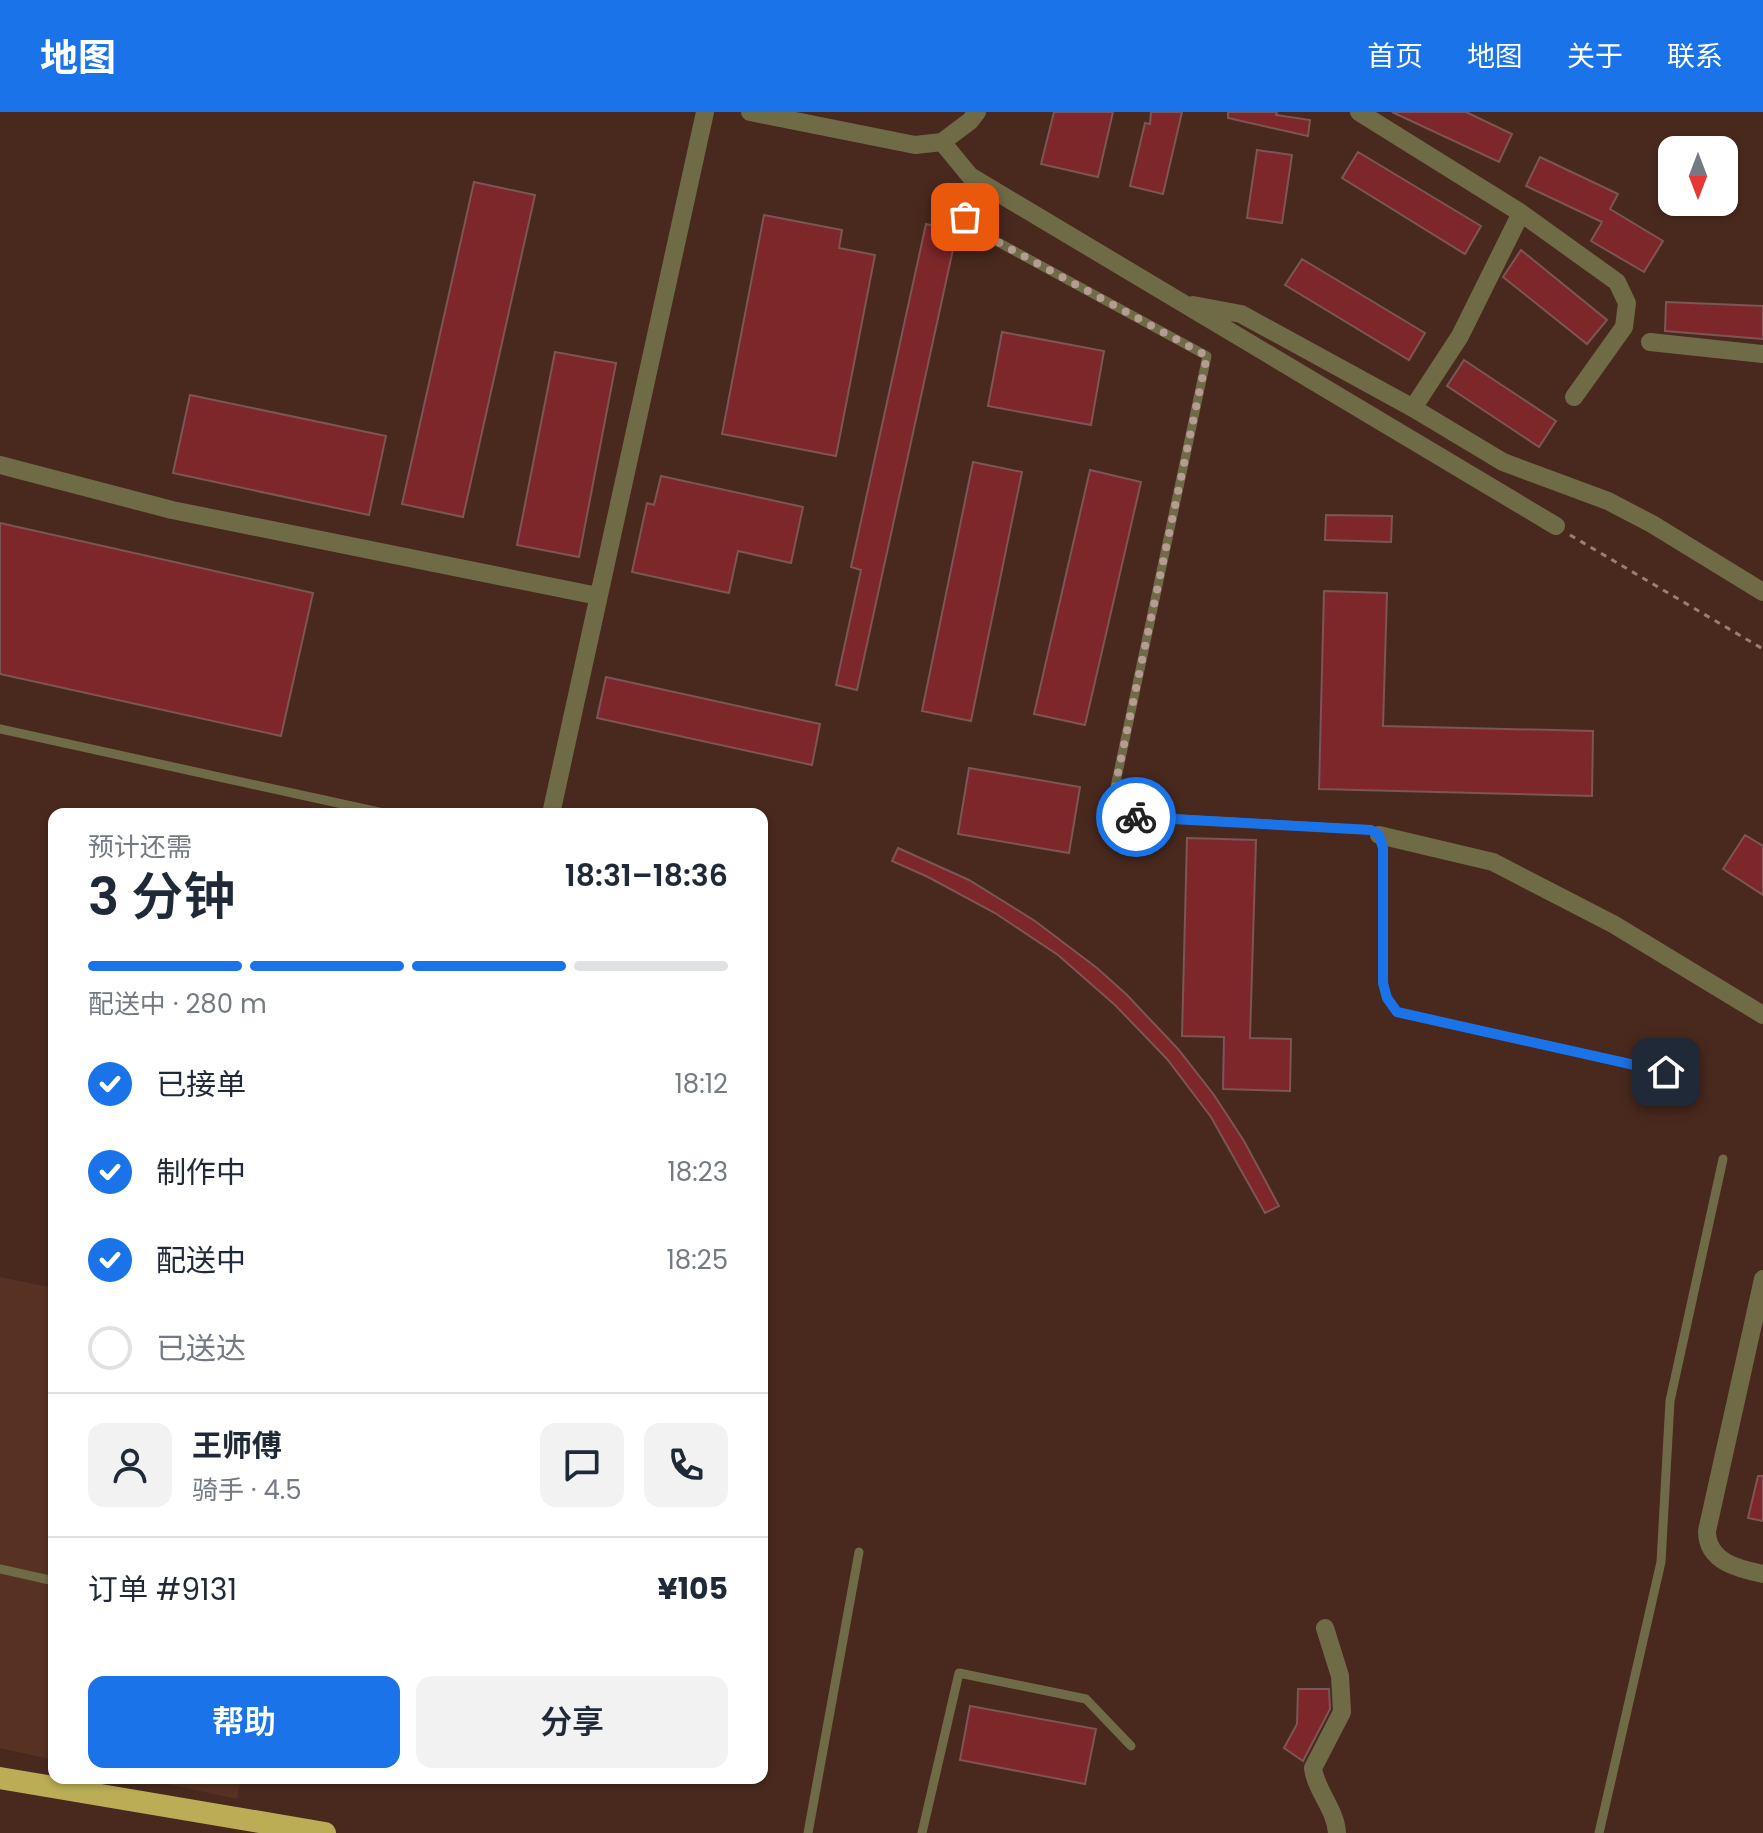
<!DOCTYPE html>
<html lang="zh">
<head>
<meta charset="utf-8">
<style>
  :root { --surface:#fff; --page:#f2f2f3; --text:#1f2937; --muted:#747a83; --line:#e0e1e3; --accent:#1a73e8 }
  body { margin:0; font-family:Poppins,"Noto Sans SC",sans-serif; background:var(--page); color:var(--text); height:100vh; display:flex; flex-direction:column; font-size:30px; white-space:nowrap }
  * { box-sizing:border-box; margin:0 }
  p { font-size:26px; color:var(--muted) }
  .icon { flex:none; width:44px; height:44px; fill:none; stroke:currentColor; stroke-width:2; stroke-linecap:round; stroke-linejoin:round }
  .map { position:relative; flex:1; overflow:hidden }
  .drawer { position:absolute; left:48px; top:696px; width:720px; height:976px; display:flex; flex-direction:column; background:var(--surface); border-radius:16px; box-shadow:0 2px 6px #0004 }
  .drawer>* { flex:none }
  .needle { width:52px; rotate:180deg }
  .tools { position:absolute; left:1658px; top:24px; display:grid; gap:16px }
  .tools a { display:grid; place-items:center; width:80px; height:80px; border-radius:16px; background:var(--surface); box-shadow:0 2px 6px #0004; font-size:40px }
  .pin { position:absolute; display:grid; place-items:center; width:68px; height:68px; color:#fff; margin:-34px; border-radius:16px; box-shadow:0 4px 12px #0006 }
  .courier { position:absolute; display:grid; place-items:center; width:80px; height:80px; margin:-40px; border:6px solid #1a73e8; border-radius:50%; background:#fff; color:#222; box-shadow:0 2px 10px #0007 }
  .overview em { font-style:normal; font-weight:600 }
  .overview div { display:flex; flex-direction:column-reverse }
  .overview { display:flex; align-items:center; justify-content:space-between; height:136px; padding:0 40px }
  h1 { font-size:52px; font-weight:600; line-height:60px }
  .bar { display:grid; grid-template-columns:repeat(4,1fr); gap:12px 8px; align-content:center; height:96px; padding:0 40px }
  .bar i { height:10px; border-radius:6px; background:var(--line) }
  .bar .on { background:var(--accent) }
  .bar p { grid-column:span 4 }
  .line { display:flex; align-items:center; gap:20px; padding:0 40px; border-top:2px solid var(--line) }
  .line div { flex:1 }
  .round { display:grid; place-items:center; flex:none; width:84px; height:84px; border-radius:16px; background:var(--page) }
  ol { padding:0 40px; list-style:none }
  li { display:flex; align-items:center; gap:24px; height:88px }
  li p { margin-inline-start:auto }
  li .icon { padding:8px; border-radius:50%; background:var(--accent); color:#fff; stroke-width:4 }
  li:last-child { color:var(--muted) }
  li i { width:44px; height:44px; border:4px solid var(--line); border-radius:50% }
  .action { display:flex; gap:16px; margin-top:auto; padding:16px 40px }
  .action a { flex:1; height:92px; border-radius:16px; background:var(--accent); color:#fff; font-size:32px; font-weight:600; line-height:92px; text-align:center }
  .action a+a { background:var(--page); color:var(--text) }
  header { display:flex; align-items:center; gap:48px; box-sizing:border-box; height:112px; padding:0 40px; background:var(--accent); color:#fff }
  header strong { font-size:38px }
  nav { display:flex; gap:44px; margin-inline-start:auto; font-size:28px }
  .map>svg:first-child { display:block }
</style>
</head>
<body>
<header>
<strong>地图</strong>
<nav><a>首页</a><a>地图</a><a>关于</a><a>联系</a></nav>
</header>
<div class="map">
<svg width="1763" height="1721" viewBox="0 0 1763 1721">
  <rect width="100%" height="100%" fill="#49291d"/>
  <!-- built -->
  <path fill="#573122" d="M0,1165L54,1176V1648L0,1636Z
    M140,1666H241L237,1687Z"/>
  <!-- building -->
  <path fill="#7d272b" stroke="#7c5554" stroke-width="2" d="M1054,0H1113L1098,65L1041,52Z
    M1151,0H1182L1163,82L1130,74L1145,11L1150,12Z
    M1228,0H1277L1276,3L1310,8L1308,24L1228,6Z
    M1392,0H1466L1512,22L1499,50Z
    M1257,38L1292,43L1282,111L1247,106Z
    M1358,40L1481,114L1465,142L1342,66Z
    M1540,45L1618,82L1610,97L1663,129L1644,160L1591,129L1602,110L1526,74Z
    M474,70L535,83L463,405L402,392Z
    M764,103L842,118L839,136L875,143L836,344L722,322Z
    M926,112L957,119L857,578L836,573L861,458L851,455Z
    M1521,138L1607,208L1587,232L1503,165Z
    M1302,147L1425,221L1409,248L1285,173Z
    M1666,190L1763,194V227L1665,219Z
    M1002,220L1104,239L1091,313L988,294Z
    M555,240L616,251L579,445L517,433Z
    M1464,248L1556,309L1539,335L1447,274Z
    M190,283L386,324L369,403L173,361Z
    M973,350L1022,360L971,609L922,599Z
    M1090,358L1141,370L1085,613L1034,602Z
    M661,364L803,395L791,451L738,439L729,481L632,460L647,391L654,393Z
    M1326,403L1392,404L1391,430L1325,428Z
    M0,411L313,481L281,624L0,562Z
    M1324,479L1387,481L1383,614L1593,619L1592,684L1319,677Z
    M606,565L820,612L812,653L597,606Z
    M969,656L1080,675L1069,741L958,722Z
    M1745,723L1763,734V783L1723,757Z
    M1187,726L1256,728L1250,926L1291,927L1290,979L1223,977L1224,925L1182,924Z
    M898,736L969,768L1035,809L1097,856L1126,882L1178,937L1214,983L1244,1029L1279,1094L1265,1101L1211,1005L1167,947L1115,893L1058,843L995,801L928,765L892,749Z
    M1758,1364H1763V1409L1748,1406Z
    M1298,1577H1329L1330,1597L1303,1649L1284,1636L1297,1612Z
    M970,1594L1096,1617L1085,1672L960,1648Z"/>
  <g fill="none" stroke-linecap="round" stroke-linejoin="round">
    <!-- path -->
    <path stroke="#997e74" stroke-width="3" stroke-dasharray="6 6" stroke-linecap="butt" d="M1570,423L1763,537"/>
    <!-- service -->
    <path stroke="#706b47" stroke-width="9" d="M970,64L965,105L985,123L1207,244L1109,703L1371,718L1379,723L1383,736V871L1387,886L1397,900L1666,960
      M0,617L388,702
      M0,1457L54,1469
      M808,1721L859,1440
      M922,1721L959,1561L1086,1587L1131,1634
      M1599,1721L1661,1450L1670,1289L1723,1047"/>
    <!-- minor -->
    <path stroke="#706b47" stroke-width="18" d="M750,0L915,33L942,30L970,9L977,0
      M1359,0L1521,101L1617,170L1627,191L1624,215L1574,285
      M942,30L970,64L1556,414
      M1193,193L1241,202L1413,296L1503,350L1608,389L1652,412L1763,480
      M1650,230L1763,242
      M1413,296L1460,224L1521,101
      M0,353L172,398L598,484
      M551,702L705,0
      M1379,723L1493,750L1613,812L1763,903
      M1763,1167L1707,1419C1707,1450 1739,1457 1763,1462
      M1325,1516L1340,1564L1342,1600L1313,1656C1316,1679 1336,1698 1337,1721"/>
    <!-- trunk -->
    <path stroke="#baad56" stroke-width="22" d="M0,1666L325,1721"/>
  </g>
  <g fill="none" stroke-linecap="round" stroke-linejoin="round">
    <!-- done -->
    <path stroke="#b59c93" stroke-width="8" stroke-dasharray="0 14.4" d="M965,105L985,123L1207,244L1109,703L1136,705"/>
    <!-- route -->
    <path stroke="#1a73e8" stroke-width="10" d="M1136,705L1371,718L1379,723L1383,736V871L1387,886L1397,900L1666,960"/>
  </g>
</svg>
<div class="tools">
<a><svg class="needle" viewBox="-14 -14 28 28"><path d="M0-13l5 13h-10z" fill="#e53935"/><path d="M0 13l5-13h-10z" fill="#747a83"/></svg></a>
</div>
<div class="pin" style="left:965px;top:105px;background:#ea580c"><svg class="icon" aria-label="bag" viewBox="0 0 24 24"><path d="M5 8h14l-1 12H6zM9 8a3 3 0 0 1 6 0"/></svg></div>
<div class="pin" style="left:1666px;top:960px;background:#1f2937"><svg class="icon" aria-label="home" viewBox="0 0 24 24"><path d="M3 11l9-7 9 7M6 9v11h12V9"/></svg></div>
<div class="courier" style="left:1136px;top:705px"><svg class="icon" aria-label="bike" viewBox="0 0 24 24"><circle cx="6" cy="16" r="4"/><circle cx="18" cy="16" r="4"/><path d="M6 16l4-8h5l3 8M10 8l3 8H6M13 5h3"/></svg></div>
<section class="drawer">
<div class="overview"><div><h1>3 分钟</h1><p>预计还需</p></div><em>18:31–18:36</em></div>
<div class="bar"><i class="on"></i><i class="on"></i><i class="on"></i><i></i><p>配送中 · 280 m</p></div>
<ol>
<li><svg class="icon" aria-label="check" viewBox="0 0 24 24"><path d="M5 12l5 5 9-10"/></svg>已接单<p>18:12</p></li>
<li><svg class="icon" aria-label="check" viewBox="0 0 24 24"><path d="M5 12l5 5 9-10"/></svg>制作中<p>18:23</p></li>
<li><svg class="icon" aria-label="check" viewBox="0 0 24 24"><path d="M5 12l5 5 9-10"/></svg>配送中<p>18:25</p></li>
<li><i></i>已送达</li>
</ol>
<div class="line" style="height:144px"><a class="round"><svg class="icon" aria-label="person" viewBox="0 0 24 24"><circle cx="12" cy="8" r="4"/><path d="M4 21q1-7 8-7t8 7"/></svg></a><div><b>王师傅</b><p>骑手 · 4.5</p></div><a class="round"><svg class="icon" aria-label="chat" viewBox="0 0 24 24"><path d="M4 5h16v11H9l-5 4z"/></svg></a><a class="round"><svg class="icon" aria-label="phone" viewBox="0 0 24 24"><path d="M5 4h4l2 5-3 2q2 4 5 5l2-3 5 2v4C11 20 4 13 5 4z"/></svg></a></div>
<div class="line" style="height:104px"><div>订单 #9131</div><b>¥105</b></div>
<div class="action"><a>帮助</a><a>分享</a></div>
</section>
</div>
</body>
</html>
